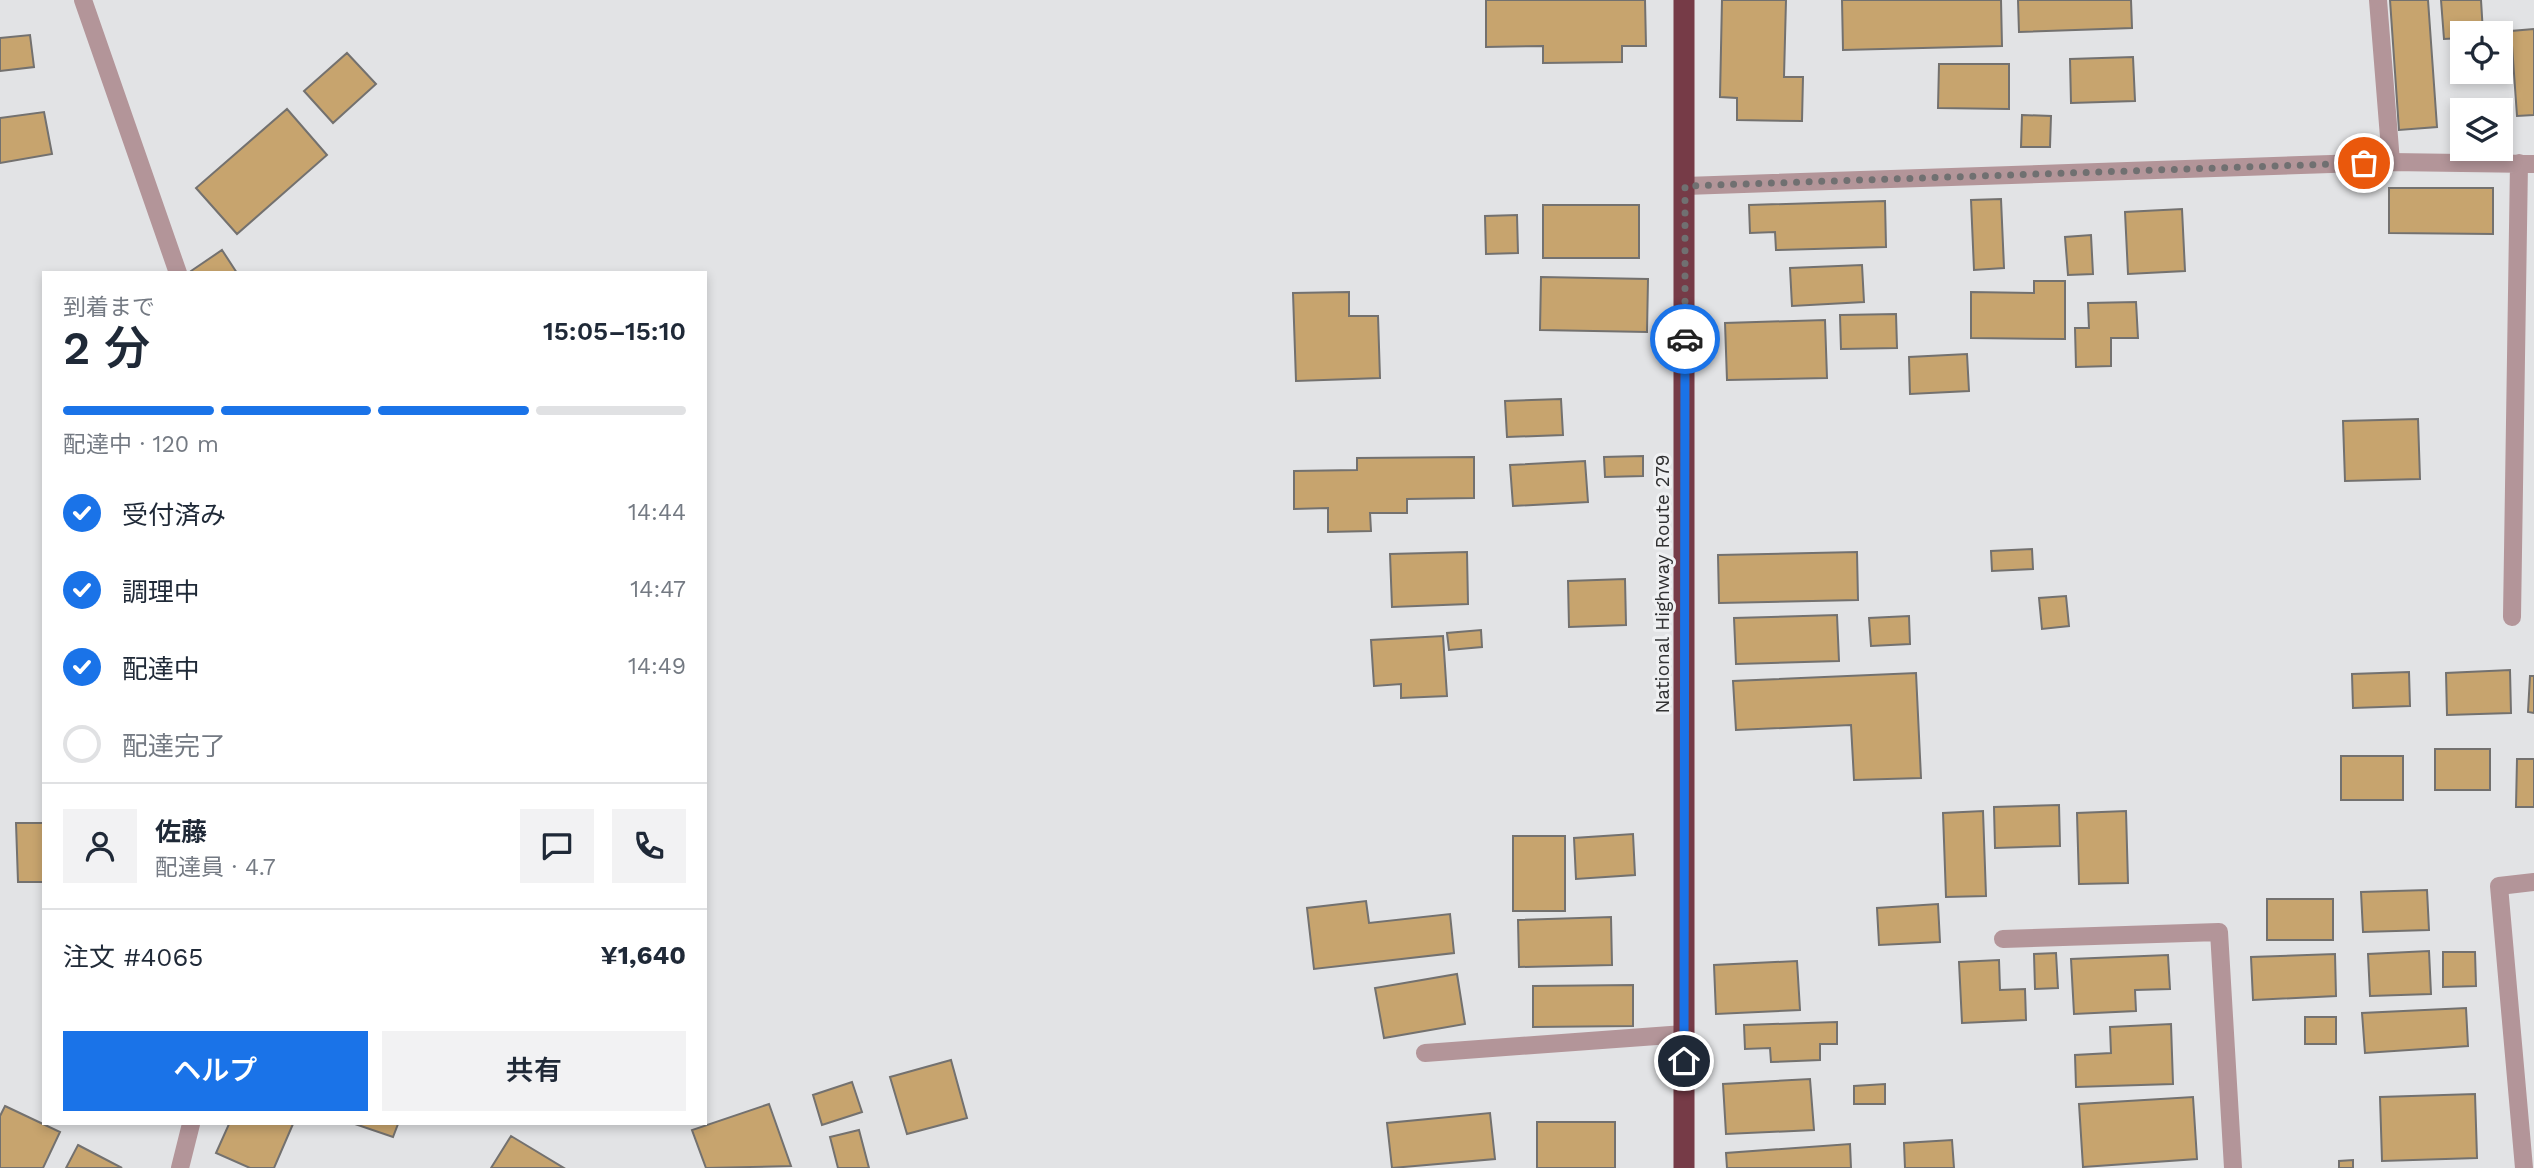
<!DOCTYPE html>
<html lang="ja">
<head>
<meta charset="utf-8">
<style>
  :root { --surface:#fff; --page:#f2f2f3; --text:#1f2937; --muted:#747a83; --line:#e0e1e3; --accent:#1a73e8 }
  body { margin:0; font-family:"Work Sans","Noto Sans JP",sans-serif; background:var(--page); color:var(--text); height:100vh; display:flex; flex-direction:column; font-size:26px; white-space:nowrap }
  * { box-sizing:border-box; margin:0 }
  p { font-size:23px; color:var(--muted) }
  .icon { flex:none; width:38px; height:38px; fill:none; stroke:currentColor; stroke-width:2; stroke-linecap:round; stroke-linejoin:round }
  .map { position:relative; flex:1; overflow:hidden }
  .sheet { position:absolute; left:42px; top:271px; width:665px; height:854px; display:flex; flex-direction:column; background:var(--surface); border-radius:0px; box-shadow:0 4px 10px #0003 }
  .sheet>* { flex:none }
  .fabs { position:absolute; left:2450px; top:21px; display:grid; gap:14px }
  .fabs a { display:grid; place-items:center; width:63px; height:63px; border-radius:0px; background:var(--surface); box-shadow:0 4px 10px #0003; font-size:35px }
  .pin { position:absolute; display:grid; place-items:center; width:60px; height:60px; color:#fff; margin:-30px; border:4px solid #fff; border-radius:50%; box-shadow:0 2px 7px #0007 }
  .courier { position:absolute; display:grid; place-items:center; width:70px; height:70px; margin:-35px; border:5px solid #1a73e8; border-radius:50%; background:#fff; color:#222; box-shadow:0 2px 9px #0007 }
  .headline em { font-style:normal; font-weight:600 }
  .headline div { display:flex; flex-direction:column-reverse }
  .headline { display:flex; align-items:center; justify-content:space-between; height:119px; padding:0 21px }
  h1 { font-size:46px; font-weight:600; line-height:52px }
  .bar { display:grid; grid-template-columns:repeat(4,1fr); gap:10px 7px; align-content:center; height:84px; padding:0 21px }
  .bar i { height:9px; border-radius:5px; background:var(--line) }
  .bar .active { background:var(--accent) }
  .bar p { grid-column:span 4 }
  .line { display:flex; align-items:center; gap:18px; padding:0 21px; border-top:2px solid var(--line) }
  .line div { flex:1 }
  .round { display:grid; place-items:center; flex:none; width:74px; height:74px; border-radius:0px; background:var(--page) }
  ol { padding:0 21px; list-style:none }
  li { display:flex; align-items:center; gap:21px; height:77px }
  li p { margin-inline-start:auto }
  li .icon { padding:7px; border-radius:50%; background:var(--accent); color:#fff; stroke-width:4 }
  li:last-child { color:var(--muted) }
  li i { width:38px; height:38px; border:4px solid var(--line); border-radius:50% }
  .button { display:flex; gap:14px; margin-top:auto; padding:14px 21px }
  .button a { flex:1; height:80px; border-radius:0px; background:var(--accent); color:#fff; font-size:28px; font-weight:600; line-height:80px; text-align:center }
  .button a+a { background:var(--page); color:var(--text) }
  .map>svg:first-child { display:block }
</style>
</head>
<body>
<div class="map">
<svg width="2534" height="1168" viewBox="0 0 2534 1168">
  <rect width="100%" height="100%" fill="#e2e3e5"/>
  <!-- building -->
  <path fill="#c7a46e" stroke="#73716f" stroke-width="2" d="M1486,0H1645L1646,46H1622V62L1543,63V46L1486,47Z
    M1722,0H1786L1784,77H1803L1802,121L1737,120V98L1720,97Z
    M1842,0H2001L2002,46L1843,50Z
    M2018,0H2131L2132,28L2019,32Z
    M2390,0H2428L2437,127L2399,130Z
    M2441,0H2481L2483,33H2462V38L2444,39Z
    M2534,29V115L2517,116L2511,31Z
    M30,35L34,67L0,71V38Z
    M347,53L376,84L333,123L304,91Z
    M2133,57L2135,101L2071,103L2070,59Z
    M1939,64H2009V109L1938,108Z
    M287,109L327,155L237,234L196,188Z
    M44,112L52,154L0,163V118Z
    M2022,115L2051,116L2050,147H2021Z
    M2389,188H2493V234L2389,233Z
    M2001,199L2004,268L1974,270L1971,200Z
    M1885,201L1886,247L1776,250L1775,232L1750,233L1749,205Z
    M1543,205H1639V258H1543Z
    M2182,209L2185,271L2128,274L2125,212Z
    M1517,215L1518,253L1486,254L1485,216Z
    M2091,235L2093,274L2068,275L2065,237Z
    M222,250L237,273H192L191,271Z
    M1862,265L1864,302L1792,306L1790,268Z
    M1541,277L1648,279L1647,332L1540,330Z
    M2034,281H2065V339L1971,338V292L2034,293Z
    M1349,292V316H1378L1380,378L1296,381L1293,293Z
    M2136,302L2138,338H2111V366L2076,367L2075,328H2089L2088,303Z
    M1896,314L1897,348L1841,349L1840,315Z
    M1825,320L1827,378L1727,380L1725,323Z
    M1967,354L1969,391L1910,394L1909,357Z
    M1561,399L1563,435L1507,437L1505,401Z
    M2418,419L2420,479L2345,481L2343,421Z
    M1643,456V476L1605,477L1604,457Z
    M1474,457V498L1407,499V513H1370L1371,531L1328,532V508L1294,509V471L1357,470V458Z
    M1585,461L1588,502L1513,506L1510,465Z
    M2032,549L2033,569L1992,571L1991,551Z
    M1467,552L1468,604L1392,607L1390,554Z
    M1857,552L1858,600L1719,603L1718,555Z
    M1625,579L1626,625L1569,627L1568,581Z
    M2066,596L2069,626L2042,629L2039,598Z
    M1837,615L1839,661L1736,664L1734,618Z
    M1909,616L1910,644L1871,646L1869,618Z
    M1481,630L1482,647L1449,650L1447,633Z
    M1443,636L1447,696L1401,698V684L1374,686L1371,640Z
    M2510,670L2511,713L2447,715L2446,673Z
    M2409,672L2410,706L2353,708L2352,674Z
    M1916,673L1921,778L1854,780L1851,725L1736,730L1733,681Z
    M2530,676H2534V713L2528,712Z
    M2435,749H2490V790H2435Z
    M2341,756H2403V800H2341Z
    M2517,759H2534V807H2516Z
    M2059,805L2060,846L1995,848L1994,807Z
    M1983,811L1986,896L1946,897L1943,813Z
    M2126,811L2128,883L2079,884L2077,813Z
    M16,823H44V882H18Z
    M1633,834L1635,875L1576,879L1574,838Z
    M1513,836H1565V911H1513Z
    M2427,890L2429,930L2363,932L2361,892Z
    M2267,899H2333V940H2267Z
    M1366,901L1369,923L1450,914L1454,953L1314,969L1307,908Z
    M1938,904L1940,942L1879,945L1877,908Z
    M1611,917L1612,965L1519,967L1518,920Z
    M2429,951L2431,994L2370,996L2368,954Z
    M2443,952H2475L2476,986L2443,987Z
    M2056,953L2058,988L2035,989L2034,954Z
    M2335,954L2336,996L2253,1000L2251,957Z
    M2168,955L2170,989L2135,990L2136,1011L2074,1014L2071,959Z
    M1999,960L2000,990L2025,989L2026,1020L1962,1023L1959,962Z
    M1797,961L1800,1010L1716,1014L1714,965Z
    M1457,974L1465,1024L1384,1038L1375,988Z
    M1633,985V1026L1533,1027V986Z
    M2466,1008L2468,1046L2365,1053L2362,1013Z
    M2305,1017H2336V1044H2305Z
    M1837,1022V1044H1820V1060L1771,1062L1770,1048L1745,1049L1744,1025Z
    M2171,1024L2173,1084L2076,1087L2075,1055L2111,1053L2110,1027Z
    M951,1060L967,1118L907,1134L890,1077Z
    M1810,1079L1814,1130L1726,1134L1723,1084Z
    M852,1082L862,1112L822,1125L813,1095Z
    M1885,1084V1104H1854V1086Z
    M2475,1094L2477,1158L2382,1161L2380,1097Z
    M2193,1097L2197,1159L2083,1167L2079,1104Z
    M769,1104L791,1166L706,1168L692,1130Z
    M5,1106L60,1132L43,1168H0V1116Z
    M1490,1113L1495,1159L1392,1168L1387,1123Z
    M1537,1122H1615V1168H1537Z
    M229,1124H293L274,1168H250L216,1153Z
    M355,1124H398L393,1137Z
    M859,1130L869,1168H838L830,1137Z
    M511,1136L564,1168H491Z
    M1952,1140L1954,1168H1905L1904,1143Z
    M1850,1144L1851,1168H1727L1726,1153Z
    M78,1145L122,1168H66Z
    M2353,1160V1168H2339V1161Z"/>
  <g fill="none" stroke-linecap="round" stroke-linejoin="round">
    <!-- lane -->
    <path stroke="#b39599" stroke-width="18" d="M2378,0L2391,162
      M2003,939L2219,932L2233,1168
      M1425,1053L1684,1034"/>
    <!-- street -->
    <path stroke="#b39599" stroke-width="18" d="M83,0L178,273
      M1685,186L2391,162L2534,164
      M2512,617L2519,163
      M180,1168L191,1124
      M2524,1168L2499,886L2534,882"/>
    <!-- highway -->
    <path stroke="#763b47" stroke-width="21" d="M1684,1168V0"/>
  </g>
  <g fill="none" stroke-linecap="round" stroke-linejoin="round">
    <!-- done -->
    <path stroke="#707071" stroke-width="7" stroke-dasharray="0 12.6" d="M1685,339V186L2364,163"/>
    <!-- route -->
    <path stroke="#1a73e8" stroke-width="9" d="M1684,1061L1685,339"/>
  </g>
  <g text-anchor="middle" stroke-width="6" stroke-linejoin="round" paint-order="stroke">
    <!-- street labels -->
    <g font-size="19" fill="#323233" stroke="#eff0f2">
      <text transform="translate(1662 584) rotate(-90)" y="7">National Highway Route 279</text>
    </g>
  </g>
</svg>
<div class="fabs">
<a><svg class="icon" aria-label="locate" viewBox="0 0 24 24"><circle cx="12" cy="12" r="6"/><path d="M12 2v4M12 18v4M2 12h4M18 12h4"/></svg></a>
<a><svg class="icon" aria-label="layers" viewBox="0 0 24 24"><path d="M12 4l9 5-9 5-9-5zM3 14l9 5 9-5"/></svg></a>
</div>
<div class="pin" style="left:2364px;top:163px;background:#ea580c"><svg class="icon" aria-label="bag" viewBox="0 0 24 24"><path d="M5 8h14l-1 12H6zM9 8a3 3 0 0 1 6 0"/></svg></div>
<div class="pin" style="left:1684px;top:1061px;background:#1f2937"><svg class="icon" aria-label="home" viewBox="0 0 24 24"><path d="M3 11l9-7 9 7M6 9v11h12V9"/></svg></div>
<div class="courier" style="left:1685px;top:339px"><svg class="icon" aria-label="car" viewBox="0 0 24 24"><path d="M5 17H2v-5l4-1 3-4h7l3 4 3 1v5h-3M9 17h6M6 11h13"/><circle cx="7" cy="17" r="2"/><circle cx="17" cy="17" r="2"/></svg></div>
<section class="sheet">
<div class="headline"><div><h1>2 分</h1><p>到着まで</p></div><em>15:05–15:10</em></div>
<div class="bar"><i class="active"></i><i class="active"></i><i class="active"></i><i></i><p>配達中 · 120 m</p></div>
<ol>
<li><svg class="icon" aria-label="check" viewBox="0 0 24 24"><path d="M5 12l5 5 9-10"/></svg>受付済み<p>14:44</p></li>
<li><svg class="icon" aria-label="check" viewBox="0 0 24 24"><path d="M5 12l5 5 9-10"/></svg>調理中<p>14:47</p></li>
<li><svg class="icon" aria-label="check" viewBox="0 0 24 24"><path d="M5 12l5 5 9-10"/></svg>配達中<p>14:49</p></li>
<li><i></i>配達完了</li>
</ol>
<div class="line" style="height:126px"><a class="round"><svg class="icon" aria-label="person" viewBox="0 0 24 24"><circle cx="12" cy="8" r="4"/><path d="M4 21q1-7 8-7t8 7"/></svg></a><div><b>佐藤</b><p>配達員 · 4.7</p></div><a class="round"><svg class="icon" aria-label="chat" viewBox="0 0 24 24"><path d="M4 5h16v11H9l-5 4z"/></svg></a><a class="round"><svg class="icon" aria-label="phone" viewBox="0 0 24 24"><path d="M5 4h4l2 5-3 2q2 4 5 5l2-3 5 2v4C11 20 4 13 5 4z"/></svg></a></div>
<div class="line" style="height:91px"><div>注文 #4065</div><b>¥1,640</b></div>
<div class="button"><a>ヘルプ</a><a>共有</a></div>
</section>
</div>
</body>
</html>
